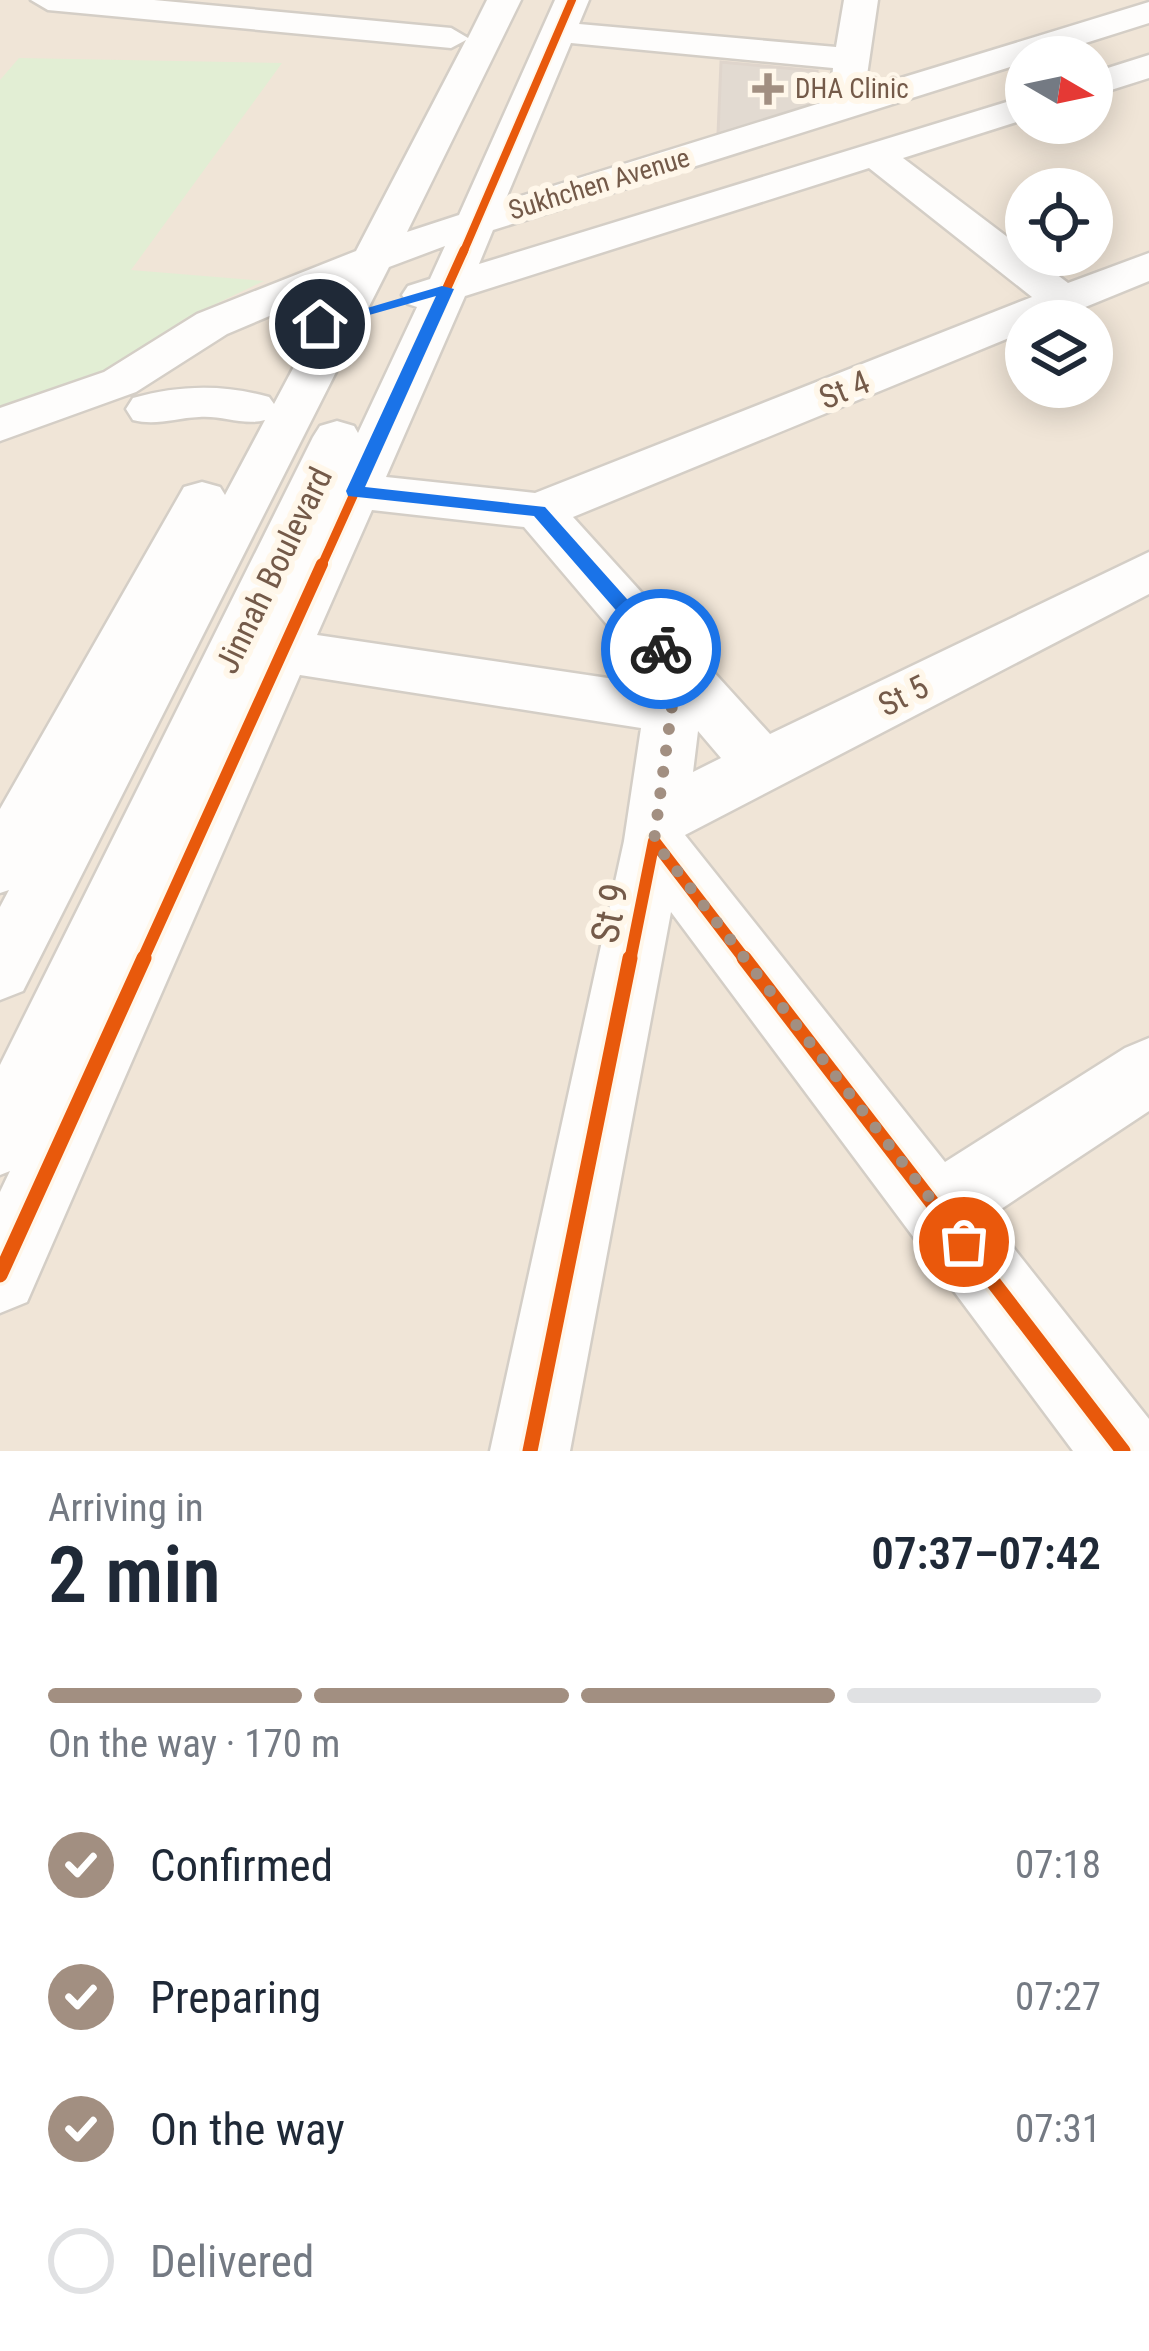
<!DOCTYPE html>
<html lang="en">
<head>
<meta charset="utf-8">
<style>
  :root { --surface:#fff; --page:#f2f2f3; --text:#1f2937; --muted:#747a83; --line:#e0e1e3; --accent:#a28f81 }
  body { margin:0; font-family:"Roboto Condensed",sans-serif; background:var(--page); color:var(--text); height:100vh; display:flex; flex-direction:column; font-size:45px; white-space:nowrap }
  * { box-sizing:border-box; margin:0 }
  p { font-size:39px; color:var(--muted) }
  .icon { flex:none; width:66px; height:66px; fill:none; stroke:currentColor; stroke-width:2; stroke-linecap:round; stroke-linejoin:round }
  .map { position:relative; height:1451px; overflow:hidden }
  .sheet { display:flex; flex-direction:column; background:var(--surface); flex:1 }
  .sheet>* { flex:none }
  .needle { width:78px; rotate:99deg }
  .buttons { position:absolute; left:1005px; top:36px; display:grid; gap:24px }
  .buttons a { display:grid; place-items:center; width:108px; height:108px; border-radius:50%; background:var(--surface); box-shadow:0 6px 30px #0003; font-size:60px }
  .pin { position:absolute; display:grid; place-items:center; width:102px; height:102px; color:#fff; margin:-51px; border:6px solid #fff; border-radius:50%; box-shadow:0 3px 12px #0007 }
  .courier { position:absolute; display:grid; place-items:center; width:120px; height:120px; margin:-60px; border:9px solid #1a73e8; border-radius:50%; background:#fff; color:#222; box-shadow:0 3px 15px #0007 }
  .headline em { font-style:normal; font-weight:600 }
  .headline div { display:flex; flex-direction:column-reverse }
  .headline { display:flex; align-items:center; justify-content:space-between; height:204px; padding:0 48px }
  h1 { font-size:78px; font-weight:600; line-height:90px }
  .bar { display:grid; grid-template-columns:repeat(4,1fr); gap:18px 12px; align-content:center; height:144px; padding:0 48px }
  .bar i { height:15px; border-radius:9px; background:var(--line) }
  .bar .on { background:var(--accent) }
  .bar p { grid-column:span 4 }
  ol { padding:0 48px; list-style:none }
  li { display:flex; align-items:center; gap:36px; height:132px }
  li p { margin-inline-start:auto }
  li .icon { padding:12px; border-radius:50%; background:var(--accent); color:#fff; stroke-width:4 }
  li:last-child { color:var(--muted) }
  li i { width:66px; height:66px; border:6px solid var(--line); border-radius:50% }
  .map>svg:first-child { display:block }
</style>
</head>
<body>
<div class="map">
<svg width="1149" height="1451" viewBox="0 0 1149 1451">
  <rect width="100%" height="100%" fill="#f6f2ea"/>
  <!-- residential -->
  <path fill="#f0e5d7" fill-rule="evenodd" d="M0,0H1149V1451H0ZM1026,57H1092V123H1026ZM1026,189H1092V255H1026ZM1026,321H1092V387H1026Z"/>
  <!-- green -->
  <path fill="#e2eed4" d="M19,58L282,63L131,270L264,281L184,319L100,379L0,411V80Z"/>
  <!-- building -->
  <path fill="#e2dad1" stroke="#dfd5cc" stroke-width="3" d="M721,62L817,71L814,106L718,134Z"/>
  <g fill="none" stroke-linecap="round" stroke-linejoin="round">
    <defs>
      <path id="minor" d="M31,0H154L451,28L468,38L487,0H521L407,232L459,215L555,0H589L579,24L836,47L844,0H878L865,89L1149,2V23L1041,57H1026V62L493,230L479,264L1026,96V119L903,158L1068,283L1149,253V281L1051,321H1026V331L573,517L770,734L1149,552V594L685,835L945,1162L1125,1048L1149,1038V1111L989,1217L1149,1419V1451H1073L671,912L570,1451H490L624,841L641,728L300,675L27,1302L0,1313V1192L10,1171L0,1175V1065L313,437L320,426L337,421L354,426L358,433L417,307L408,304L402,295L408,286L430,279L445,246L389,267L23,991L0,1000V907L9,890L0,893V809L184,487L202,482L220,487L225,495L265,420C243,426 222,415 199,417C175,418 156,426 133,420L126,409L133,398C179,385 223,384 269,397L274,404L336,288L227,334L136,392L0,441V408L104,372L197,314L356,251L466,40L451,48L48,10ZM571,43L833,68L830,100L505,201ZM869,168L1032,297L535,493L386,477L465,296ZM372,510L524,527L649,674L648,684L317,635ZM698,731L721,758L693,772Z
        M1149,55V78L1092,96V73Z"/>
    </defs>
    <!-- minor casing -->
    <use href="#minor" stroke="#d4cec6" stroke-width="5"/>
    <!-- minor -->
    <use href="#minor" fill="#fefdfc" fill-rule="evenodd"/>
    <defs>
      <path id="cycleway-far3" d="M463,253L572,0"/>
      <path id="cycleway-far2" d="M321,567L464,250"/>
      <path id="cycleway-far1" d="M142,961L322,564
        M630,961L654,841L746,961"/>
      <path id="cycleway" d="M744,958L1123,1451
        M0,1275L144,958
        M530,1451L630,958"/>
    </defs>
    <!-- cycleway-far3 casing -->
    <use href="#cycleway-far3" stroke="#fff7ea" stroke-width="12"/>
    <!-- cycleway-far2 casing -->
    <use href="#cycleway-far2" stroke="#fff7ea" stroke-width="15"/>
    <!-- cycleway-far1 casing -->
    <use href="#cycleway-far1" stroke="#fff7ea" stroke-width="20"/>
    <!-- cycleway casing -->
    <use href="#cycleway" stroke="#fff7ea" stroke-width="22"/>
    <!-- cycleway-far3 -->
    <use href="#cycleway-far3" stroke="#e8590c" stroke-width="8"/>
    <!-- cycleway-far2 -->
    <use href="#cycleway-far2" stroke="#e8590c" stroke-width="9"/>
    <!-- cycleway-far1 -->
    <use href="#cycleway-far1" stroke="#e8590c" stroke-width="12"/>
    <!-- cycleway -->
    <use href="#cycleway" stroke="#e8590c" stroke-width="15"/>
  </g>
  <!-- route -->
  <path fill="#1a73e8" d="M442,286L454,289L365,487L545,507L667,644V654H654L534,516L348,496L346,491L436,296L320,329L313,324Z"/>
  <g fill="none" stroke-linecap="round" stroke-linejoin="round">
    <!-- done -->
    <path stroke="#a28f81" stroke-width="12" stroke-dasharray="0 21.6" d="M661,649L677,668L654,841L964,1242"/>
  </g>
  <!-- markers -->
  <path fill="#a28f81" stroke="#fff7ea" stroke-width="4.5" d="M762 71h12v12h12v12h-12v12h-12v-12h-12v-12h12z"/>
  <g text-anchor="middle" stroke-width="12" stroke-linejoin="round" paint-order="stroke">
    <!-- far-poi labels -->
    <g font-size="27" fill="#745a49" stroke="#fff7ea" text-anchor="start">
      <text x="795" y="98">DHA Clinic</text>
    </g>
    <!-- far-street labels -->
    <g font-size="27" fill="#745a49" stroke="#fff7ea">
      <text transform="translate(599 184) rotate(-17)" y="9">Sukhchen Avenue</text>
    </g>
    <!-- street labels -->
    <g font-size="33" fill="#745a49" stroke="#fff7ea">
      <text transform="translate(844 389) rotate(-22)" y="12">St 4</text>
      <text transform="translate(273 570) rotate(-64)" y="12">Jinnah Boulevard</text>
      <text transform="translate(903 695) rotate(-27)" y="12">St 5</text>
    </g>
    <!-- near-street labels -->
    <g font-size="39" fill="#745a49" stroke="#fff7ea">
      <text transform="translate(609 913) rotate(-79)" y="14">St 9</text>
    </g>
  </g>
</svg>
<div class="buttons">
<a><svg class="needle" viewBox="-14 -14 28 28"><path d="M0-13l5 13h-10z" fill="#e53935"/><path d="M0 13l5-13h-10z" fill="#747a83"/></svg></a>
<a><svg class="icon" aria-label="locate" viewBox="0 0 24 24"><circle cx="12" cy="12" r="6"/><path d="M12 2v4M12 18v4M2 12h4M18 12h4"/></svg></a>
<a><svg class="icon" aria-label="layers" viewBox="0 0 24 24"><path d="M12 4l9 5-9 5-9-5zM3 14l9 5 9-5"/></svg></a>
</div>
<div class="pin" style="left:964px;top:1242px;background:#ea580c"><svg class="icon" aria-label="bag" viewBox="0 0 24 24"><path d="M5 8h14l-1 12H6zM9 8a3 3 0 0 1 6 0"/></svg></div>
<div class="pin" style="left:320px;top:324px;background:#1f2937"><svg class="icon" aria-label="home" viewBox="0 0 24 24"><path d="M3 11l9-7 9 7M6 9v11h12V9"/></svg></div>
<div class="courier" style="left:661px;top:649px"><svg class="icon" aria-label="bike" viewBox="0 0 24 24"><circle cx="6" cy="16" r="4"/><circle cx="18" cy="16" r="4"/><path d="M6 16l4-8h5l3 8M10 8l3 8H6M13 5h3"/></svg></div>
</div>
<section class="sheet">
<div class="headline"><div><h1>2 min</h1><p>Arriving in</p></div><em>07:37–07:42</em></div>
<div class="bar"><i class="on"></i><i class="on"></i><i class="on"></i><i></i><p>On the way · 170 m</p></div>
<ol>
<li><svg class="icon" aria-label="check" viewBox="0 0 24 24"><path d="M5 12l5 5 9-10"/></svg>Confirmed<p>07:18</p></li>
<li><svg class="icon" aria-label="check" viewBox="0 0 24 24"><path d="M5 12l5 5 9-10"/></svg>Preparing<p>07:27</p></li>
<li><svg class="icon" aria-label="check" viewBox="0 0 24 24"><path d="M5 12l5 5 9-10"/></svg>On the way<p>07:31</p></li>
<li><i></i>Delivered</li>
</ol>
</section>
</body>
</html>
